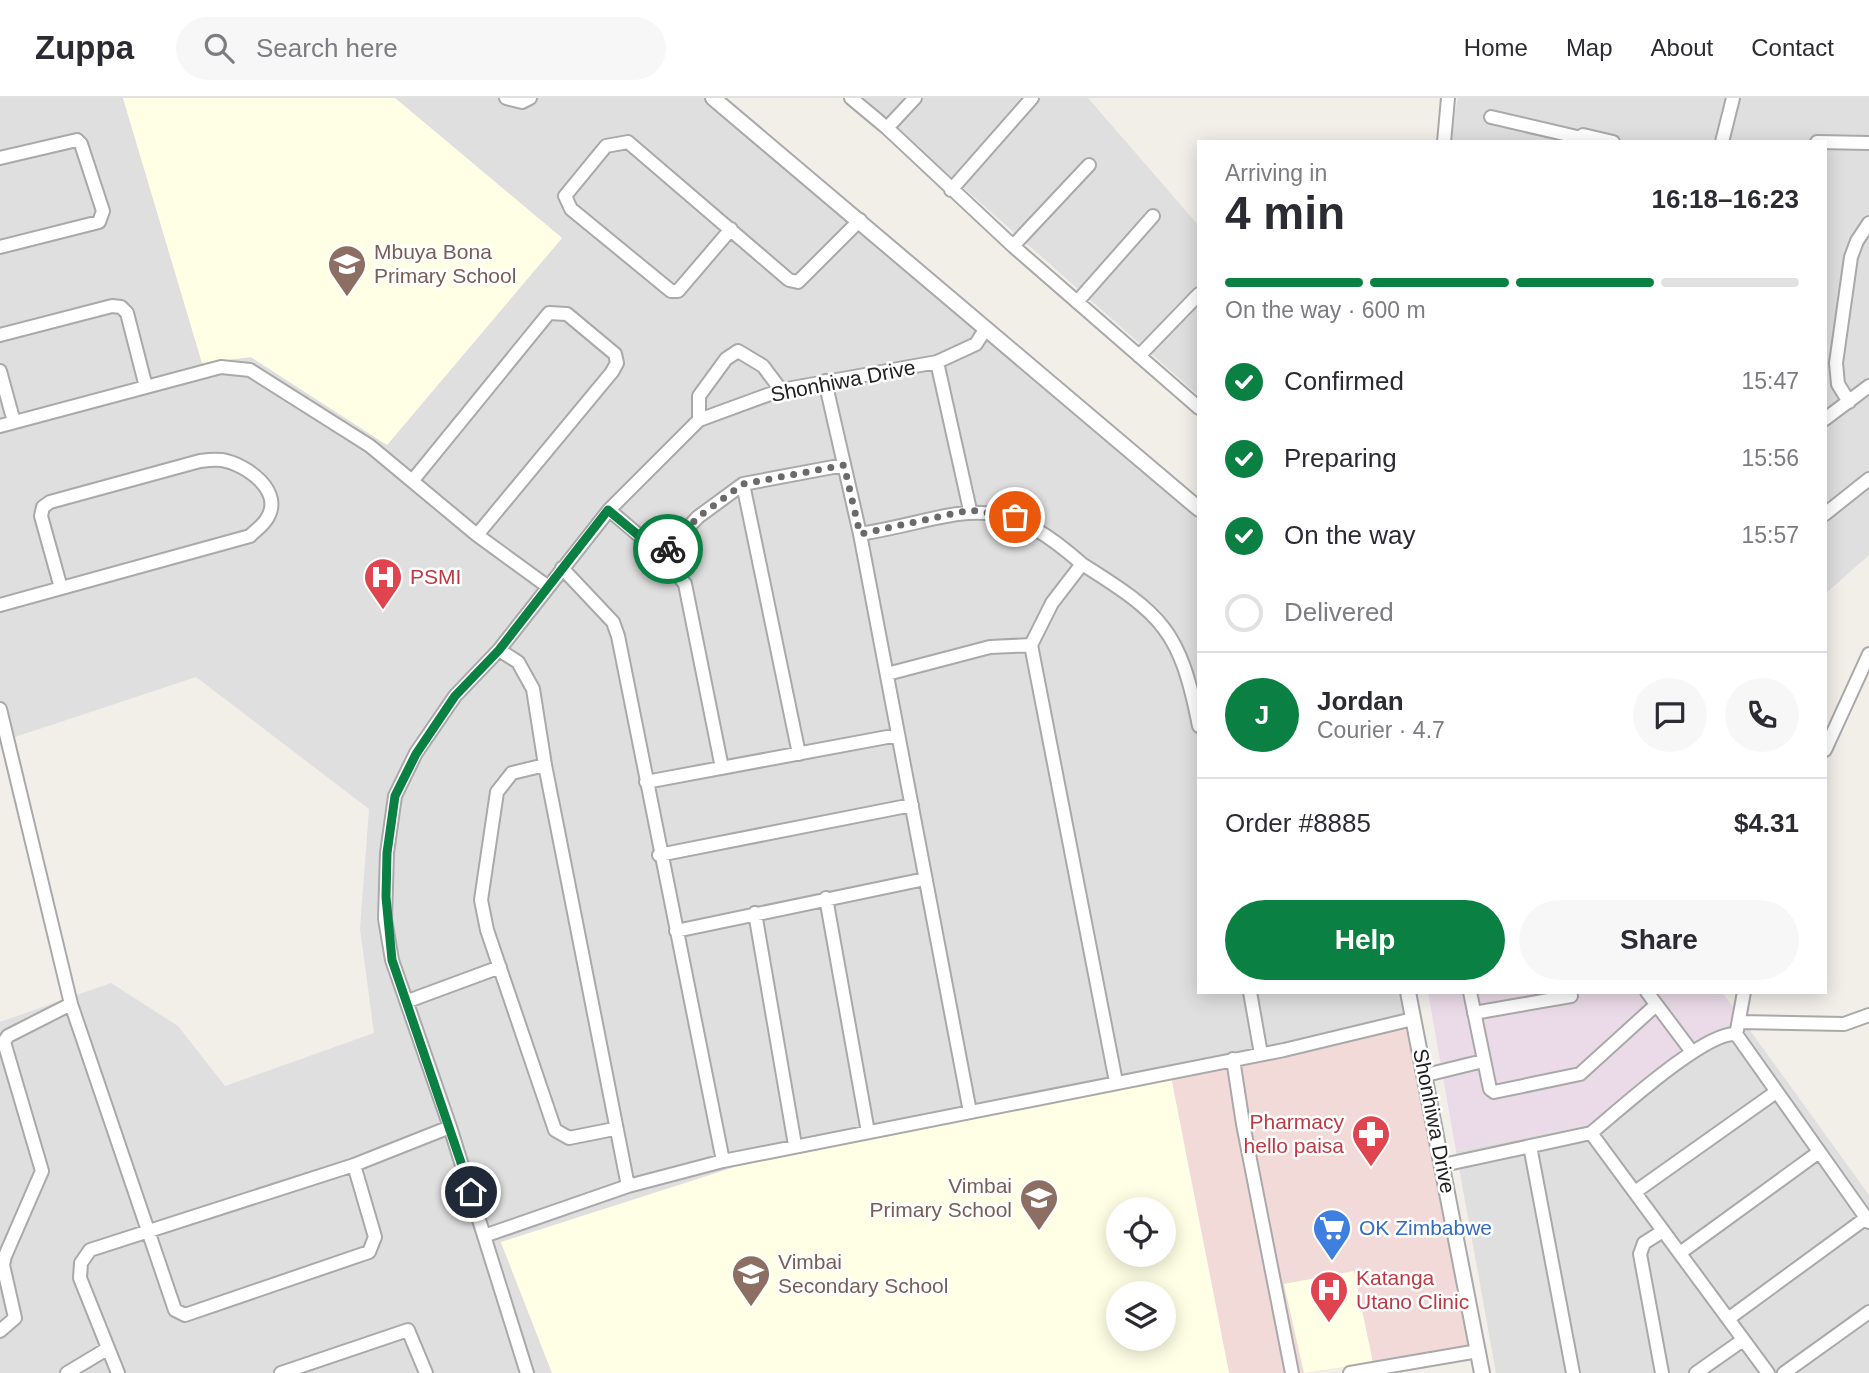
<!DOCTYPE html>
<html lang="en">
<head>
<meta charset="utf-8">
<style>
  :root { --surface:#fff; --page:#f7f7f7; --text:#2b2b33; --muted:#7c7c81; --line:#e1e1e2; --accent:#0b8043 }
  body { margin:0; font-family:Arial,sans-serif; background:var(--page); color:var(--text); height:100vh; display:flex; flex-direction:column; font-size:26px; white-space:nowrap }
  * { box-sizing:border-box; margin:0 }
  p { font-size:23px; color:var(--muted) }
  .icon { flex:none; width:38px; height:38px; fill:none; stroke:currentColor; stroke-width:2; stroke-linecap:round; stroke-linejoin:round }
  .map { position:relative; flex:1; overflow:hidden }
  .details { position:absolute; left:1197px; top:42px; width:630px; height:854px; display:flex; flex-direction:column; background:var(--surface); border-radius:0px; box-shadow:0 4px 18px #0003 }
  .details>* { flex:none }
  .tools { position:absolute; left:1106px; top:1099px; display:grid; gap:14px }
  .tools a { display:grid; place-items:center; width:70px; height:70px; border-radius:50%; background:var(--surface); box-shadow:0 4px 18px #0003; font-size:35px }
  .pin { position:absolute; display:grid; place-items:center; width:60px; height:60px; color:#fff; margin:-30px; border:4px solid #fff; border-radius:50%; box-shadow:0 2px 7px #0007 }
  .courier { position:absolute; display:grid; place-items:center; width:70px; height:70px; margin:-35px; border:5px solid #0b8043; border-radius:50%; background:#fff; color:#222; box-shadow:0 2px 9px #0007 }
  .headline em { font-style:normal; font-weight:700 }
  .headline div { display:flex; flex-direction:column-reverse }
  .headline { display:flex; align-items:center; justify-content:space-between; height:119px; padding:0 28px }
  h1 { font-size:46px; font-weight:700; line-height:52px }
  .bar { display:grid; grid-template-columns:repeat(4,1fr); gap:10px 7px; align-content:center; height:84px; padding:0 28px }
  .bar i { height:9px; border-radius:5px; background:var(--line) }
  .bar .on { background:var(--accent) }
  .bar p { grid-column:span 4 }
  .line { display:flex; align-items:center; gap:18px; padding:0 28px; border-top:2px solid var(--line) }
  .line div { flex:1 }
  .round { display:grid; place-items:center; flex:none; width:74px; height:74px; border-radius:37px; background:var(--page) }
  ol { padding:0 28px; list-style:none }
  li { display:flex; align-items:center; gap:21px; height:77px }
  li p { margin-inline-start:auto }
  li .icon { padding:7px; border-radius:50%; background:var(--accent); color:#fff; stroke-width:4 }
  li:last-child { color:var(--muted) }
  li i { width:38px; height:38px; border:4px solid var(--line); border-radius:50% }
  .cta { display:flex; gap:14px; margin-top:auto; padding:14px 28px }
  .cta a { flex:1; height:80px; border-radius:42px; background:var(--accent); color:#fff; font-size:28px; font-weight:700; line-height:80px; text-align:center }
  .cta a+a { background:var(--page); color:var(--text) }
  header { display:flex; align-items:center; gap:42px; box-sizing:border-box; height:98px; padding:0 35px; background:var(--surface); border-bottom:2px solid var(--line) }
  header strong { font-size:33px }
  nav { display:flex; gap:38px; margin-inline-start:auto; font-size:24px }
  .search { width:490px; height:63px; background:var(--page); display:flex; align-items:center; gap:18px; box-sizing:border-box; padding:0 24px; border-radius:38px; color:var(--muted); font-size:26px }
  .map>svg:first-child { display:block }
</style>
</head>
<body>
<header>
<strong>Zuppa</strong>
<div class="search"><svg class="icon" aria-label="search" viewBox="0 0 24 24"><circle cx="10" cy="10" r="6"/><path d="M15 15l6 6"/></svg>Search here</div>
<nav><a>Home</a><a>Map</a><a>About</a><a>Contact</a></nav>
</header>
<div class="map">
<svg width="1869" height="1275" viewBox="0 0 1869 1275">
  <rect width="100%" height="100%" fill="#f2efe9"/>
  <!-- residential -->
  <path fill="#e0dfdf" d="M0,0H123L202,264L251,259L387,347L562,140L395,0H707L1199,414V894H1403L1410,930L735,1069L501,1145L552,1275H0V924L111,885L178,928L225,988L374,935L360,831L369,711L196,579L0,644Z
    M862,0H1088L1199,128V298Z
    M1458,0H1869V457L1825,496V44H1448Z
    M1739,917L1869,1097V1275H1496L1456,1053L1601,1024Z"/>
  <!-- commercial -->
  <path fill="#f2dad9" d="M1410,930L1473,1251L1308,1275H1229L1171,979Z"/>
  <!-- industrial -->
  <path fill="#ebdbe8" d="M1428,894H1722L1739,917L1601,1024L1456,1053Z"/>
  <!-- education -->
  <path fill="#ffffe5" fill-rule="evenodd" d="M123,0H395L562,140L387,347L251,259L202,265Z
    M1171,979L1229,1275H552L501,1144L735,1069ZM1118,1111H1164V1157H1118ZM1118,1195H1164V1241H1118Z
    M1354,1173L1373,1265L1304,1275L1284,1186Z"/>
  <g fill="none" stroke-linecap="round" stroke-linejoin="round">
    <defs>
      <path id="minor" d="M506,0L522,4L530,0
        M851,0L887,30L1013,148L1199,310
        M1491,19L1577,39
        M887,30L915,0
        M1444,44L1448,0
        M1574,44L1583,37L1613,44
        M1722,44L1733,0
        M1817,44L1869,45
        M0,60L77,42L81,46L103,113L99,124L0,149
        M951,92L1032,0
        M731,131L678,193H671L571,111L565,98L606,48L628,44L789,182L798,184L860,122
        M1013,148L1089,67
        M1077,204L1153,118
        M0,237L112,208L121,209L127,215L146,289
        M1139,258L1199,196
        M937,264L970,412
        M0,273L14,324
        M825,283L860,436L970,1014
        M1849,304L1838,286L1836,265L1851,159L1857,143L1869,125
        M1825,321L1869,288
        M699,322V298L726,261L738,253L763,268L781,292
        M0,328L221,269L250,272L370,348L477,437L547,488
        M413,382L549,215L567,216L615,256L617,265L612,274L477,437
        M743,386L799,656
        M609,412L662,457L685,486L722,670
        M1825,416L1869,381
        M860,436C963,419 992,386 1082,466L1052,505L1031,547L1116,984
        M662,457L698,419L743,386L844,367
        M1082,466C1163,517 1180,532 1199,628
        M562,470L613,524L618,538L723,1063
        M0,507L250,438C255,433 262,428 266,422C286,394 246,366 222,362C215,361 207,362 200,363L50,404L43,409L41,418L61,490
        M499,552L518,564L533,591L545,667L628,1088
        M887,576L990,549L1031,547
        M0,611L71,906L175,1212L185,1217L369,1154L375,1139L354,1067
        M1825,652L1869,556
        M545,667L512,675L497,694L481,802L487,832L555,1032L569,1040L614,1031
        M646,684L898,637
        M659,757L912,707
        M826,800L868,1034
        M755,815L795,1047
        M676,833L925,781
        M1250,894L1261,956
        M1470,894L1490,991L1494,994L1580,976L1656,907
        M1647,894L1692,954
        M408,903L500,869
        M1474,915L1571,898
        M1740,924L1844,926L1869,917
        M1737,932L1744,894
        M1233,961L1243,1026L1292,1275
        M1426,977L1483,963
        M1591,1035C1618,1013 1705,933 1736,936L1869,1124
        M1530,1048L1573,1275
        M1443,1067L1591,1035L1768,1275
        M1635,1094L1776,994
        M484,1138L628,1088L723,1063L1284,952L1413,921
        M1680,1155L1819,1054
        M1728,1221L1866,1120
        M0,1233L15,1220L3,1167L5,1158L42,1073L4,944L8,938L71,906
        M67,1275L107,1251
        M118,1275L80,1180L81,1165L90,1152L354,1067L450,1029
        M281,1275L408,1232L426,1275
        M527,1275L450,1029L392,862L385,821L387,755L395,698L416,655L455,598L499,552L609,412L699,322L781,292L937,264L976,246L986,230
        M1350,1275L1478,1253
        M1662,1275L1640,1156L1644,1145L1663,1133
        M1696,1275L1743,1242
        M1784,1275L1869,1214"/>
      <path id="tertiary" d="M713,0L1199,411
        M1408,894L1482,1275"/>
    </defs>
    <!-- minor casing -->
    <use href="#minor" stroke="#a9a9a9" stroke-width="16"/>
    <!-- tertiary casing -->
    <use href="#tertiary" stroke="#a9a9a9" stroke-width="18"/>
    <!-- minor -->
    <use href="#minor" stroke="#fff" stroke-width="12"/>
    <!-- tertiary -->
    <use href="#tertiary" stroke="#fff" stroke-width="14"/>
  </g>
  <g fill="none" stroke-linecap="round" stroke-linejoin="round">
    <!-- done -->
    <path stroke="#6b6a68" stroke-width="7" stroke-dasharray="0 12.6" d="M668,451L698,419L743,386L844,367L860,436L970,412L1015,419"/>
    <!-- route -->
    <path stroke="#0b8043" stroke-width="9" d="M471,1094L392,862L386,799L387,755L395,698L416,656L455,598L499,552L608,412L662,457L668,451"/>
  </g>
  <!-- icons -->
  <defs>
    <symbol id="school-pin" viewBox="-11 -11 22 30"><path d="M0 17L-7.5 6A9.5 9.5 0 1 1 7.5 6Z" fill="#8d6e63" stroke="#fff"/><path d="M0-5L7-2L0 1L-7-2ZM-4 1L0 2.5L4 1V4Q0 6-4 4Z" fill="#fff"/></symbol>
    <symbol id="hospital-pin" viewBox="-11 -11 22 30"><path d="M0 17L-7.5 6A9.5 9.5 0 1 1 7.5 6Z" fill="#e0444e" stroke="#fff"/><path d="M-5-5h3v3.5h4V-5h3V5h-3V1.5h-4V5h-3Z" fill="#fff"/></symbol>
    <symbol id="pharmacy-pin" viewBox="-11 -11 22 30"><path d="M0 17L-7.5 6A9.5 9.5 0 1 1 7.5 6Z" fill="#e0444e" stroke="#fff"/><path d="M-2-6h4v4h4v4h-4v4h-4v-4h-4v-4h4Z" fill="#fff"/></symbol>
    <symbol id="supermarket-pin" viewBox="-11 -11 22 30"><path d="M0 17L-7.5 6A9.5 9.5 0 1 1 7.5 6Z" fill="#3f7fe0" stroke="#fff"/><path d="M-6-5.5h2.5l.6 2H6L4.5 2H-2.5L-4.4-4H-6ZM-1.5 3.2a1.3 1.3 0 1 0 .1 0ZM3 3.2a1.3 1.3 0 1 0 .1 0Z" fill="#fff"/></symbol>
  </defs>
  <g fill-rule="evenodd">
    <use href="#school-pin" x="325" y="144" width="44" height="60"/>
    <use href="#hospital-pin" x="361" y="457" width="44" height="60"/>
    <use href="#pharmacy-pin" x="1349" y="1014" width="44" height="60"/>
    <use href="#school-pin" x="1017" y="1078" width="44" height="60"/>
    <use href="#supermarket-pin" x="1310" y="1108" width="44" height="60"/>
    <use href="#school-pin" x="729" y="1154" width="44" height="60"/>
    <use href="#hospital-pin" x="1307" y="1170" width="44" height="60"/>
  </g>
  <g text-anchor="middle" stroke-width="5" stroke-linejoin="round" paint-order="stroke">
    <!-- education labels -->
    <g font-size="21" fill="#785e54" stroke="#fff" text-anchor="start">
      <text x="374" y="161">Mbuya Bona<tspan x="374" dy="24">Primary School</tspan></text>
      <text x="1012" y="1095" text-anchor="end">Vimbai<tspan x="1012" dy="24">Primary School</tspan></text>
      <text x="778" y="1171">Vimbai<tspan x="778" dy="24">Secondary School</tspan></text>
    </g>
    <!-- street labels -->
    <g font-size="21" fill="#222" stroke="#fff">
      <text transform="translate(843 283) rotate(-11)" y="7">Shonhiwa Drive</text>
      <text transform="translate(1434 1023) rotate(79)" y="7">Shonhiwa Drive</text>
    </g>
    <!-- health labels -->
    <g font-size="21" fill="#be3a42" stroke="#fff" text-anchor="start">
      <text x="410" y="486">PSMI</text>
      <text x="1344" y="1031" text-anchor="end">Pharmacy<tspan x="1344" dy="24">hello paisa</tspan></text>
      <text x="1356" y="1187">Katanga<tspan x="1356" dy="24">Utano Clinic</tspan></text>
    </g>
    <!-- shop labels -->
    <g font-size="21" fill="#366cbe" stroke="#fff" text-anchor="start">
      <text x="1359" y="1137">OK Zimbabwe</text>
    </g>
  </g>
</svg>
<div class="tools">
<a><svg class="icon" aria-label="locate" viewBox="0 0 24 24"><circle cx="12" cy="12" r="6"/><path d="M12 2v4M12 18v4M2 12h4M18 12h4"/></svg></a>
<a><svg class="icon" aria-label="layers" viewBox="0 0 24 24"><path d="M12 4l9 5-9 5-9-5zM3 14l9 5 9-5"/></svg></a>
</div>
<div class="pin" style="left:1015px;top:419px;background:#ea580c"><svg class="icon" aria-label="bag" viewBox="0 0 24 24"><path d="M5 8h14l-1 12H6zM9 8a3 3 0 0 1 6 0"/></svg></div>
<div class="pin" style="left:471px;top:1094px;background:#1f2937"><svg class="icon" aria-label="home" viewBox="0 0 24 24"><path d="M3 11l9-7 9 7M6 9v11h12V9"/></svg></div>
<div class="courier" style="left:668px;top:451px"><svg class="icon" aria-label="bike" viewBox="0 0 24 24"><circle cx="6" cy="16" r="4"/><circle cx="18" cy="16" r="4"/><path d="M6 16l4-8h5l3 8M10 8l3 8H6M13 5h3"/></svg></div>
<section class="details">
<div class="headline"><div><h1>4 min</h1><p>Arriving in</p></div><em>16:18–16:23</em></div>
<div class="bar"><i class="on"></i><i class="on"></i><i class="on"></i><i></i><p>On the way · 600 m</p></div>
<ol>
<li><svg class="icon" aria-label="check" viewBox="0 0 24 24"><path d="M5 12l5 5 9-10"/></svg>Confirmed<p>15:47</p></li>
<li><svg class="icon" aria-label="check" viewBox="0 0 24 24"><path d="M5 12l5 5 9-10"/></svg>Preparing<p>15:56</p></li>
<li><svg class="icon" aria-label="check" viewBox="0 0 24 24"><path d="M5 12l5 5 9-10"/></svg>On the way<p>15:57</p></li>
<li><i></i>Delivered</li>
</ol>
<div class="line" style="height:126px"><b class="round" style="background:var(--accent);color:#fff">J</b><div><b>Jordan</b><p>Courier · 4.7</p></div><a class="round"><svg class="icon" aria-label="chat" viewBox="0 0 24 24"><path d="M4 5h16v11H9l-5 4z"/></svg></a><a class="round"><svg class="icon" aria-label="phone" viewBox="0 0 24 24"><path d="M5 4h4l2 5-3 2q2 4 5 5l2-3 5 2v4C11 20 4 13 5 4z"/></svg></a></div>
<div class="line" style="height:91px"><div>Order #8885</div><b>$4.31</b></div>
<div class="cta"><a>Help</a><a>Share</a></div>
</section>
</div>
</body>
</html>
